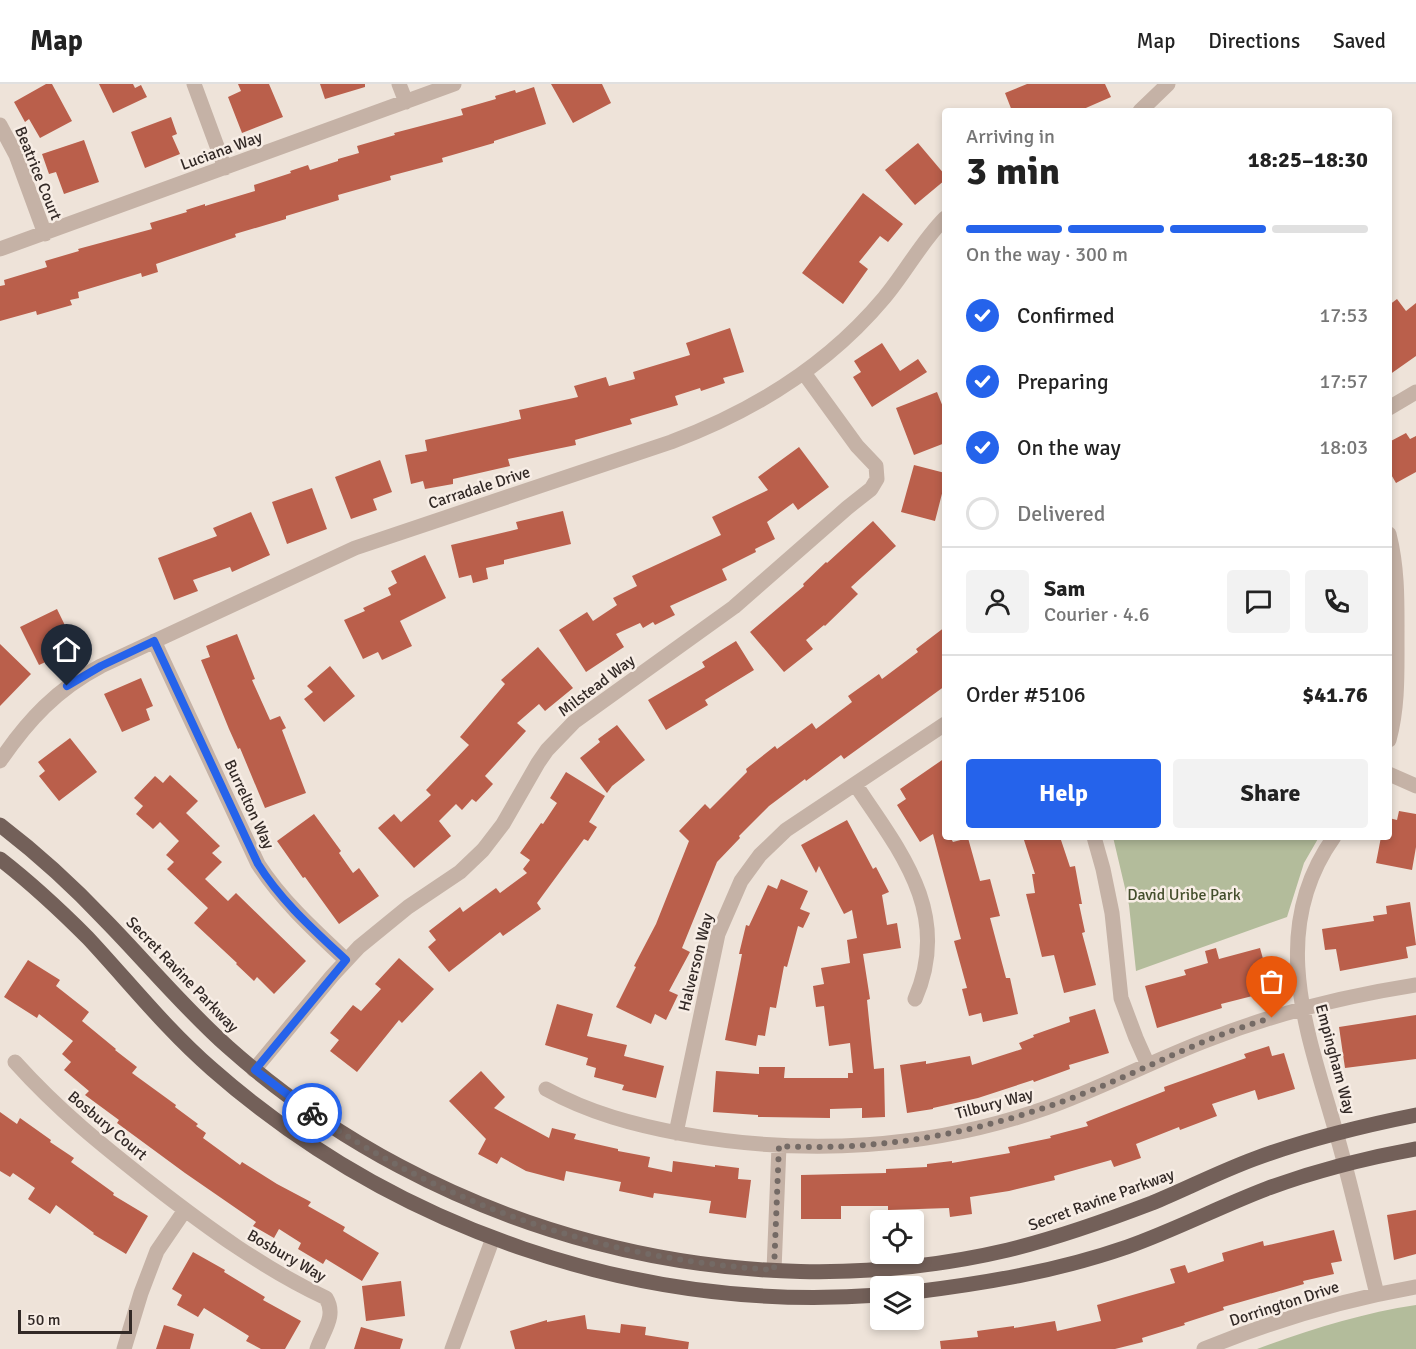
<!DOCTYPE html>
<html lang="en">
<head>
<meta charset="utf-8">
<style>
  :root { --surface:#fff; --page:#f2f2f2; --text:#222; --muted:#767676; --line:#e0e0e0; --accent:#2563eb }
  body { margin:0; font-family:Signika,sans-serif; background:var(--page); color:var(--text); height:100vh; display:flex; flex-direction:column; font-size:22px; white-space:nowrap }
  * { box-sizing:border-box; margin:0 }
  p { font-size:20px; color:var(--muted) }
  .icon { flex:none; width:33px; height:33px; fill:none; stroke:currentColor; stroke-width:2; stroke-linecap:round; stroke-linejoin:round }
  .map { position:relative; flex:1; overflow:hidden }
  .details { position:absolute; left:942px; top:24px; width:450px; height:732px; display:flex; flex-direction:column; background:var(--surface); border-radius:6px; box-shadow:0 3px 9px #0003 }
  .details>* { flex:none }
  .buttons { position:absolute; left:870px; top:1126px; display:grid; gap:12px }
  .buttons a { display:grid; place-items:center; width:54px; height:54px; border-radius:6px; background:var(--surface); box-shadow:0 3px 9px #0003; font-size:30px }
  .scale { position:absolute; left:18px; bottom:15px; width:114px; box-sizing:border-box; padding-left:6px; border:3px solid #322926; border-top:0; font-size:16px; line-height:21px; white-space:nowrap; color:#322926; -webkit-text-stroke:4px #f7ede5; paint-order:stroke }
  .pin { position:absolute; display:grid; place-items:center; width:51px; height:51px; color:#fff; margin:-62px -26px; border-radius:50% 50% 50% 0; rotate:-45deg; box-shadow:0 0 6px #0007 }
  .pin .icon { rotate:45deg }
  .courier { position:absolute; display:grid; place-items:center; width:60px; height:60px; margin:-30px; border:4px solid #2563eb; border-radius:50%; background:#fff; color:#222; box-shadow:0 2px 8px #0007 }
  .headline em { font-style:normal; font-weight:700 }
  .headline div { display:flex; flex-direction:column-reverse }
  .headline { display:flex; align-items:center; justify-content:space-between; height:102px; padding:0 24px }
  h1 { font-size:39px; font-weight:700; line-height:45px }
  .bar { display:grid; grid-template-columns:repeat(4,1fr); gap:9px 6px; align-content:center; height:72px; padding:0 24px }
  .bar i { height:8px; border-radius:4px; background:var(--line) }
  .bar .selected { background:var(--accent) }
  .bar p { grid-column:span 4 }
  .line { display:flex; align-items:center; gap:15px; padding:0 24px; border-top:2px solid var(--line) }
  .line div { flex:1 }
  .round { display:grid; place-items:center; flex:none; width:63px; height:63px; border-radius:6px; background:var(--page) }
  ol { padding:0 24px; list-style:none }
  li { display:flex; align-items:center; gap:18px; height:66px }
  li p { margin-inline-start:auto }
  li .icon { padding:6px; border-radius:50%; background:var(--accent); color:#fff; stroke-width:4 }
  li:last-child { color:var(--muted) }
  li i { width:33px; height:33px; border:3px solid var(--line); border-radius:50% }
  .action { display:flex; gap:12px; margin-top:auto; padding:12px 24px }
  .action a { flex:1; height:69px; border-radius:6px; background:var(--accent); color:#fff; font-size:24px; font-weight:700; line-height:69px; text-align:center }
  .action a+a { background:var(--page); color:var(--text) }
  header { display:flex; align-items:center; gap:36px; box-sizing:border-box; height:84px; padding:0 30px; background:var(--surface); border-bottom:2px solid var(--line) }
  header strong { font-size:28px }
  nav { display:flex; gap:33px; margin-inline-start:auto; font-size:21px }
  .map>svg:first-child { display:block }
</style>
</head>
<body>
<header>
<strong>Map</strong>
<nav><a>Map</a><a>Directions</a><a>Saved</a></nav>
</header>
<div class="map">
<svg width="1416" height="1265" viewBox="0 0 1416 1265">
  <rect width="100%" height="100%" fill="#eee3d9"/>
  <!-- green -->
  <path fill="#b3bc9b" d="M1113,753H1319L1304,779L1287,833L1136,887L1129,821Z
    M1416,1221V1265H1257C1308,1246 1362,1229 1416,1221Z"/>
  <!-- building -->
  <path fill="#ba5f4b" d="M46,0H52L72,37L40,54L29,35L25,38L14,18Z
    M99,0H133L135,4L141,1L147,13L113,29Z
    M238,0H269L283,33L242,49L228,13L241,7Z
    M320,0H365V3L325,15Z
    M551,0H602L611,19L573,39Z
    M1027,0H1105L1111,13L1079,27H1012L1005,9Z
    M534,3L546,40L494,57V59L442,74L443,78L390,92L391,96L338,111L339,116L286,132V135L235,150L236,153L156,180L158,188L142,193L141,189L78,208L79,214L70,216L72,221L37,231L36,227L0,237V202L5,201L4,196L47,183L45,177L79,167L78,165L152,145L150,139L187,128L186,126L205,120V122L255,107L254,101L291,89L290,87L308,81L310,86L338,77V75L359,69L357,62L395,51L394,49L463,31L461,25L496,15L495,12L515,6L516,9Z
    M171,33L177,50L172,52L180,70L145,84L131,48Z
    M84,56L99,98L64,110L56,88L49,90L42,70Z
    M918,59L945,91V96L915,121L885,86Z
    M863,109L903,140L888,158L880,152L859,178L868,185L843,220L802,189Z
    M1397,215L1406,227L1416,219V272L1389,291V221Z
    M730,244L744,288L723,294L725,299L701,307L700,304L675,312L678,321L630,335L632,340L575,356L576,361L508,375L510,382L453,395V400L425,405L423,397L411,400L405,371L427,367L425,356L521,335L519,326L578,313L574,302L606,293L609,302L635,295L633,288L690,271L686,259Z
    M882,259L900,287L918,275L927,288L872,323L853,293L861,288L854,277Z
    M937,308L945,328V359L914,371L896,324Z
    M1406,349L1410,355L1416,352V388L1396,399L1389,387V358Z
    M799,363L829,403L798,426L793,419L767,438L775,455L755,465L756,468L722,485L727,496L670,522L675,531L655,541L653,538L643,544L640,539L616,550L624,563L586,588L559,546L587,528L593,537L617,521L613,514L637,502L632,492L721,451L712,433L768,406L758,393Z
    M380,376L392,408L373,415L377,426L351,435L335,393Z
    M914,381L945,389V398L935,437L901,428Z
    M312,404L327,445L287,460L272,418Z
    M563,427L571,460L504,476V480L486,484L488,495L473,499L471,491L459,494L451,461L518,445L516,438Z
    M251,428L270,471L232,488L230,483L193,496L198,507L174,516L158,474L217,452L213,444Z
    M873,437L896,462L851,503L858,510L825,542L824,541L806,556L813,565L784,588L750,548L804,502L803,500L826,478L827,479Z
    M425,471L446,514L400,537L412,562L382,576L378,568L363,575L344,536L365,527L363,524L391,511L388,504L397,499L391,487Z
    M57,525L76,564L39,581L20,543Z
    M945,543V602L844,675L841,671L806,697L805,695L769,722L739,752L740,754L717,778L682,864L690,868L669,907L678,911L666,936L655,930L651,940L616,923L636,883L634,882L656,840L689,757L679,747L705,720L710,725L747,688L746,685L775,662L777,665L812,639L816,645L852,618L848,612L879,590L882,595L918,568L916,565Z
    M237,550L255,595L252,596L270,636L280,632L286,644L282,646L306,709L265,724L240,664L238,665L229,645L201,576L210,573L206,562Z
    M736,557L754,586L705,616L708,621L666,646L648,616L705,583L702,578Z
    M0,560L31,590L0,622Z
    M538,563L573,604L545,627L539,620L517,639L526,647L485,692L493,700L476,718L472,715L462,726L456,720L439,737L451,752L414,784L378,744L394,730L401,738L431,711L426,706L469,661L460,653L505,600L501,596Z
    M330,582L355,612L324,638L304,615L313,608L307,602Z
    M141,594L153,622L146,625L150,636L122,648L104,610Z
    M617,641L645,676L612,702L607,709L580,674L600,658L598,655Z
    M70,654L97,688L59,717L39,692L45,687L38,678Z
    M945,674V753H950L953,758L968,754L980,797L990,795L1000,832L990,834L1006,894H1010L1018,930L983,938L981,929L969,932L962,905L967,904L954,857L961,855L933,750L920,758L897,721L906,715L900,705Z
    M566,688L605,712L589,738L597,743L588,757L584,755L537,819L541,825L503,852L500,848L449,888L428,863L436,856L429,847L460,823L463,828L496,804L500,809L527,789L523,785L530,776L520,769L541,739L543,740L557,719L550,714Z
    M170,691L198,717L186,729L220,762L212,769L222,778L205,795L228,817L236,809L306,877L274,910L257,893L254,897L236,880L237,879L194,839L208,824L167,785L174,778L166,771L179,757L160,738L153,745L136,730L143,722L134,714L155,692L163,699Z
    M1399,727L1416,730V763L1412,786L1376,779L1381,753H1389V734L1397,736Z
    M314,730L341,767L339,769L353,789L359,784L379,812L339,840L305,793L303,794L277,757Z
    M847,736L873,785L876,783L889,808L882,811L887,841L897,839L901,864L863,870L870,915L867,916L874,985L884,984L885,1033L862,1034V1024L830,1025V1034L758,1033V1031L713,1028L716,987L759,990V983H785L784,994H848V989H853L850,959L829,962L824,922L816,923L813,902L824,900L821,884L850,879L847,856L857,854L852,826L844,830L819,782L816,789L801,761Z
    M1023,753H1060L1070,783L1075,782L1082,820H1079L1085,848L1082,849L1096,901L1064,909L1054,871L1042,873L1026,810L1035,809L1032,790H1035Z
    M781,795L808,807L800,825L810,829L803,844L798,842L787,883L784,882L776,924L770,923L765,952L758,951L756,962L725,956L742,870H739L746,841L749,842L768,801L777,805Z
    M1410,818L1416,861L1406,863L1408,874L1340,887L1336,865L1325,866L1322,845L1374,837L1373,832L1387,830L1386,822Z
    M1216,864L1219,875L1260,864L1272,907L1221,920L1222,924L1157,944L1145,902L1186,891L1184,886L1208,879L1205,867Z
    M399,874L434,905L402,939L399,936L357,988L330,967L339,956L330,949L353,921L361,927L381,905L375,900Z
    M28,876L60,896L56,902L89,928L82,937L116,965L115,966L137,983L132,989L176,1021L175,1023L198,1040L196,1042L206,1049L203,1054L240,1081L242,1078L277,1100L311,1118L308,1122L345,1143L343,1147L379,1169L362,1197L326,1175L323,1180L298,1165L301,1159L279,1145L274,1154L253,1142L256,1138L185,1089L117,1039L119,1036L85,1011L89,1007L64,986L71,978L62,970L73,957L39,930L37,934L4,913Z
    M557,920L593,930L587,952L627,961L624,972L664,982L656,1014L622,1006L624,1001L594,993L596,984L586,981L588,974L545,961Z
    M1095,925L1109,969L1069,981L1070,985L1034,998L1033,996L978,1014L933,1024V1025L907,1029L900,981L926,977V980L970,972L972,981L1022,965L1019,959L1034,953L1033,951L1070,938L1069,933Z
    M1416,931V975L1345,984L1339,943Z
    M1269,962L1272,972L1284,969L1295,1005L1258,1016L1255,1006L1212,1020L1217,1032L1180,1046L1179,1043L1136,1060L1141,1074L1114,1083L1111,1076L1054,1092L1055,1096L1009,1107L970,1113L972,1130L950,1133L949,1124L888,1126V1122H841V1135H801V1091L886,1089V1085L927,1083V1080L952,1077V1079L1010,1069L1008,1063L1051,1054L1050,1052L1088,1042L1086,1038L1165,1007L1164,1003L1246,974L1244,970Z
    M481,987L505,1013L494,1024L549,1054L552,1044L576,1050L574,1055L618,1065V1067L650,1073L648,1083L672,1088L673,1077L715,1083V1081L739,1084L738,1095L751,1096L746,1134L709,1129L711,1117L654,1109L653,1114L619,1107L621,1098L566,1087L564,1097L526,1087L501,1073L497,1080L478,1070L486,1055L449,1017Z
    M0,1028L17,1040L20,1034L51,1056L50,1058L74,1074L71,1078L114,1109L113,1111L148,1132L126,1170L93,1150L94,1149L56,1121L50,1130L28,1115L35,1104L13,1089L10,1093L0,1087Z
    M1416,1126V1170L1394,1176L1387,1131Z
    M1334,1146L1342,1177L1331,1179L1334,1190L1303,1197L1304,1200L1223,1223L1224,1226L1184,1239L1185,1241L1142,1254L1143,1258L1115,1265H941L940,1257L978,1253L977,1247L1014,1242V1244L1055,1237L1057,1247L1101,1237L1097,1221L1175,1199L1170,1185L1185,1181L1188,1189L1224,1177L1222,1169L1263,1157L1264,1162Z
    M193,1168L225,1186L224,1188L265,1213L263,1216L301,1237L285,1265H261L246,1257L249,1252L204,1224L198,1233L177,1221L182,1211L172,1205Z
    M401,1197L405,1232L366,1237L362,1202Z
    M585,1231L587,1245L620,1249L621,1240L646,1243L645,1251L689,1258L688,1265H515L510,1247L547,1236V1238Z
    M164,1241L194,1250L190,1265H156Z
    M361,1243L403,1255L400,1265H354Z"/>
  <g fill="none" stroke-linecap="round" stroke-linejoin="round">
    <!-- minor -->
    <path stroke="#c5b2a6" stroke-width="15" d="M194,0L225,84
      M399,0L406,18
      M1140,27L1168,0
      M0,41L16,71L45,150
      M0,165L454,0
      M1389,324L1416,308
      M1389,450C1398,485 1397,520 1397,556C1397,590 1398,623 1389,656
      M154,557L258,780C282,817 314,846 346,876
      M0,677C28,636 57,605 101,582L355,464L671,358C754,327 827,282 884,214C906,188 921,158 945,134
      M1389,690L1416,702
      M855,700C901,768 952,830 915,915
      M1094,753L1103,785L1112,829L1121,914L1136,954L1148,981
      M1334,753C1264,851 1311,956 1339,1059C1353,1109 1364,1159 1377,1210
      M15,978C59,1027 103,1062 154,1102C208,1144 264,1185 326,1214C337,1232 323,1247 317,1265
      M254,986L332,892L359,863L408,823L460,788L483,766L503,740L538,679L547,666L574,638L734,523L847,424L871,405L877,395L876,382L857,362L804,289
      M546,1005C589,1029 635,1041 683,1050C804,1072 931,1065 1046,1024C1102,1004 1154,976 1210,955C1276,929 1346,912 1416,901
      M676,1049L718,850L741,797L760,771L786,746L945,640
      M774,1186L779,1062
      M124,1265L141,1209L157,1167L185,1126
      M452,1265L493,1154
      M1204,1265C1272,1237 1343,1216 1416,1203"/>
    <!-- major -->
    <path stroke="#736059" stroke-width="15" d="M0,741C38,770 73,802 106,837C147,879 184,924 228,963C437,1149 735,1230 1008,1166C1057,1154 1105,1137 1152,1119C1186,1105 1219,1088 1254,1075C1307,1055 1361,1042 1416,1031
      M0,775C31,799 60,826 88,854C129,898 166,945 212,985C394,1145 638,1229 880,1211
      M914,1208C986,1199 1058,1187 1127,1163C1175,1146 1219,1123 1266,1105C1315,1087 1366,1074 1416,1065"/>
  </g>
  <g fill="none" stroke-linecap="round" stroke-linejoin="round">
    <!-- done -->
    <path stroke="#746a65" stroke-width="6" stroke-dasharray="0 10.8" d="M312,1029C451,1125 606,1175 774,1186L779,1062C888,1068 994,1046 1095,1005C1154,981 1210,951 1272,934"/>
    <!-- route -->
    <path stroke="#2563eb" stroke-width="8" d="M67,602L101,582L154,557L258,780C281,817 314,846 346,876L255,986L312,1029"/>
  </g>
  <g text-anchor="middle" stroke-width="5" stroke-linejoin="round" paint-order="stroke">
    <!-- street labels -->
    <g font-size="16" fill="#322926" stroke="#f7ede5">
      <text transform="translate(221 66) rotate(-20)" y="6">Luciana Way</text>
      <text transform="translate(39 89) rotate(68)" y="6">Beatrice Court</text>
      <text transform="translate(479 403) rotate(-18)" y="6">Carradale Drive</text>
      <text transform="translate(596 601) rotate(-37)" y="6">Milstead Way</text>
      <text transform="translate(250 720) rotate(65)" y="6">Burrelton Way</text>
      <text transform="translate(695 878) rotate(-76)" y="6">Halverson Way</text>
      <text transform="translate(183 890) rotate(46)" y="6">Secret Ravine Parkway</text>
      <text transform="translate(1336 975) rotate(75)" y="6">Empingham Way</text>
      <text transform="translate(994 1019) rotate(-15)" y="6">Tilbury Way</text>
      <text transform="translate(108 1041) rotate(40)" y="6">Bosbury Court</text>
      <text transform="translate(1101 1115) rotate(-20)" y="6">Secret Ravine Parkway</text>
      <text transform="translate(287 1171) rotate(30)" y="6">Bosbury Way</text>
      <text transform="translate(1284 1219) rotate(-18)" y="6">Dorrington Drive</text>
    </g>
    <!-- park labels -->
    <g font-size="16" fill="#444e2c" stroke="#f7ede5">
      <text x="1184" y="816">David Uribe Park</text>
    </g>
  </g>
</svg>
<div class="buttons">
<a><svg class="icon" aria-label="locate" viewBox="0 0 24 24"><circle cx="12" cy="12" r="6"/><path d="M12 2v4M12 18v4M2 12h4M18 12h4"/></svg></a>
<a><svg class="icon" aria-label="layers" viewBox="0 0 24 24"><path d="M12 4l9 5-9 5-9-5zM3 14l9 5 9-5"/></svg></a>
</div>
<div class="scale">50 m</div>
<div class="pin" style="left:1272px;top:934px;background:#ea580c"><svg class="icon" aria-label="bag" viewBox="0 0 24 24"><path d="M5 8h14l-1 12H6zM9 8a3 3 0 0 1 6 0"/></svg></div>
<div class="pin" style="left:67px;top:602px;background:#1f2937"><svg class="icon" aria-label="home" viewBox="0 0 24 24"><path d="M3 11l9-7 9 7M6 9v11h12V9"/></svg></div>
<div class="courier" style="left:312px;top:1029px"><svg class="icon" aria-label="bike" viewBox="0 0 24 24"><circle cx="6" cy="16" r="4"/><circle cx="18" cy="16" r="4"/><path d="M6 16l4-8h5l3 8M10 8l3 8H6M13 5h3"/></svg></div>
<section class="details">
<div class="headline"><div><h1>3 min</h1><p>Arriving in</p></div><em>18:25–18:30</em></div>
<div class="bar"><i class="selected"></i><i class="selected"></i><i class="selected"></i><i></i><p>On the way · 300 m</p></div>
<ol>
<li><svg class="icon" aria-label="check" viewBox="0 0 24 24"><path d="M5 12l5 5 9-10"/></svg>Confirmed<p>17:53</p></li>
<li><svg class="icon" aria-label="check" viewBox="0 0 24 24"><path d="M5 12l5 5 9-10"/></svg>Preparing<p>17:57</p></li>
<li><svg class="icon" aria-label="check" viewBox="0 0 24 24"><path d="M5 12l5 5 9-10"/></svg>On the way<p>18:03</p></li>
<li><i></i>Delivered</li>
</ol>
<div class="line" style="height:108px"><a class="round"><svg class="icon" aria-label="person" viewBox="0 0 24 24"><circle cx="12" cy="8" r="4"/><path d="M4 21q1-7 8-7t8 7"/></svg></a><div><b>Sam</b><p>Courier · 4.6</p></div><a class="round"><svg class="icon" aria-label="chat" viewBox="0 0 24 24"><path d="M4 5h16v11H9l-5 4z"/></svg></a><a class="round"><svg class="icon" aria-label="phone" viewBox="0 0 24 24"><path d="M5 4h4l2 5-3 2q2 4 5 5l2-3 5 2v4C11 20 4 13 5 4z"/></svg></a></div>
<div class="line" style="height:78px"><div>Order #5106</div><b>$41.76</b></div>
<div class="action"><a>Help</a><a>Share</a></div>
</section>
</div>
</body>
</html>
